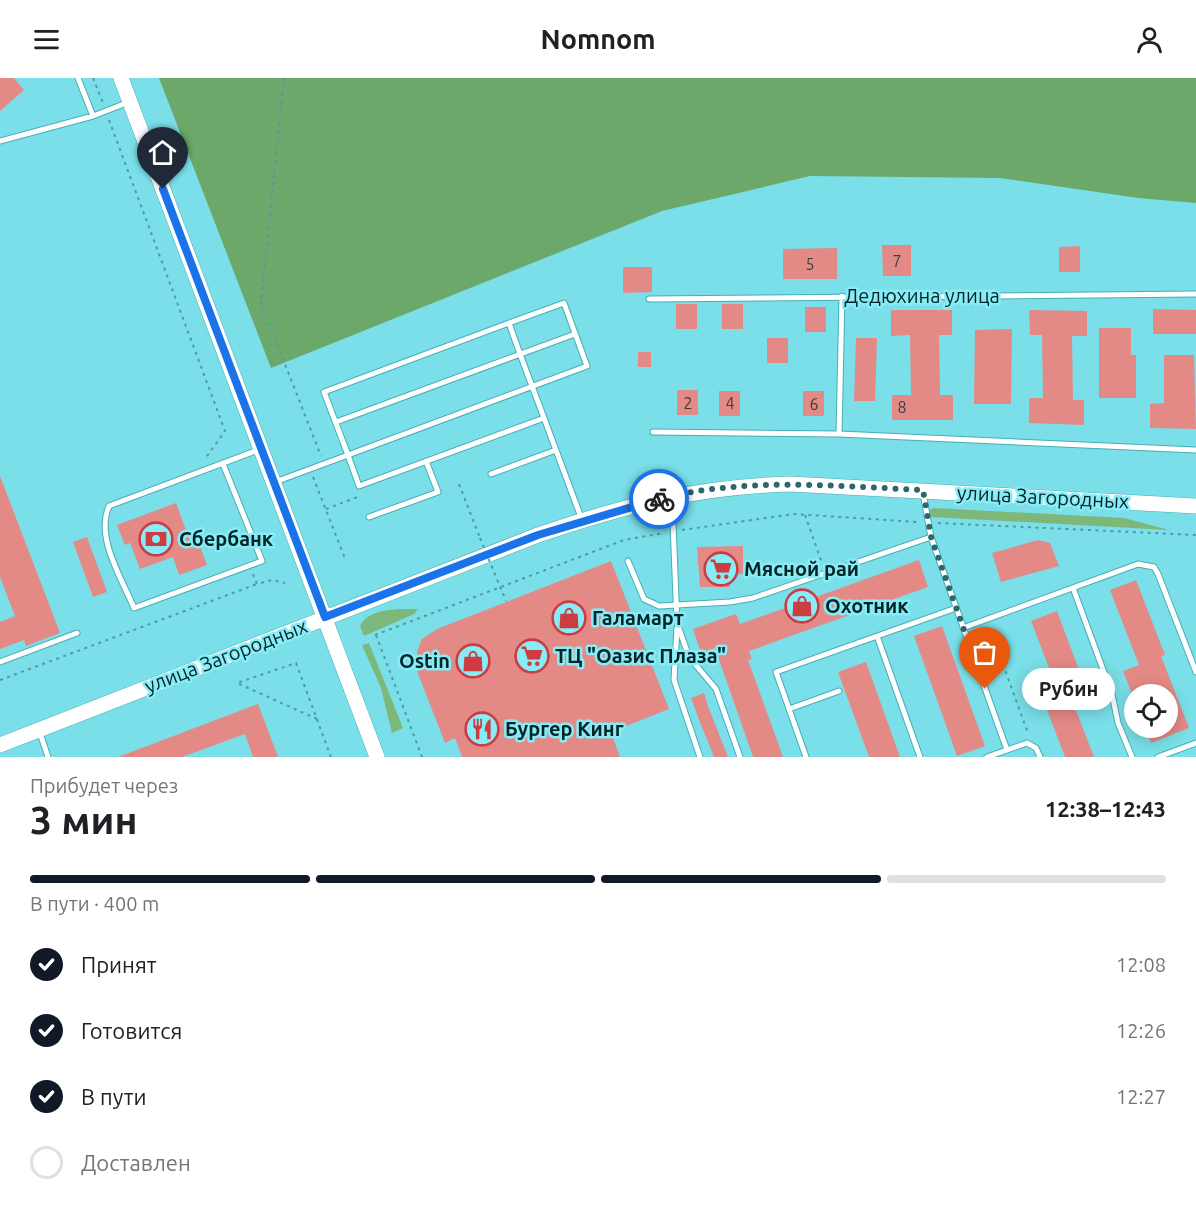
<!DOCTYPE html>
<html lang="ru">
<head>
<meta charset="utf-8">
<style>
  :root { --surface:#fff; --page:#f6f6f6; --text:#202124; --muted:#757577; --line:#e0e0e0; --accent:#111827 }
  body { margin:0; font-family:Ubuntu,sans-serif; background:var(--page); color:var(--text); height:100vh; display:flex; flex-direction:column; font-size:22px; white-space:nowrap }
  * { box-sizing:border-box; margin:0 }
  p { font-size:20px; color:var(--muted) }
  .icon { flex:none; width:33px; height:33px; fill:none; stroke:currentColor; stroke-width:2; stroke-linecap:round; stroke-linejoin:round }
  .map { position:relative; height:679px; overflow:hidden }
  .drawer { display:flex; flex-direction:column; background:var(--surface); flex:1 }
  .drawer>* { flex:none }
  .fabs { position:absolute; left:1124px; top:606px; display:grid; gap:12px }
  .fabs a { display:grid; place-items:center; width:54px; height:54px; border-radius:50%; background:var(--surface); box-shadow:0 3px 15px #0003; font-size:30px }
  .pin { position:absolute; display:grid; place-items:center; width:51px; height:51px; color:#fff; margin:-62px -26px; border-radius:50% 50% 50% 0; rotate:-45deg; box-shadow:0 0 6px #0007 }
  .pin .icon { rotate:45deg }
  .courier { position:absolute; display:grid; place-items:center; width:60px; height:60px; margin:-30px; border:4px solid #1a73e8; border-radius:50%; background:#fff; color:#222; box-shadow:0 2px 8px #0007 }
  .bubble { position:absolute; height:42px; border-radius:21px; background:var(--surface); box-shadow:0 3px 15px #0003; font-size:20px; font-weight:700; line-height:42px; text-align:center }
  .headline em { font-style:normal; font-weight:700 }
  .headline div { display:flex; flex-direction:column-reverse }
  .headline { display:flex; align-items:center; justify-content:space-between; height:102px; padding:0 30px }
  h1 { font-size:39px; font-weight:700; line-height:45px }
  .bar { display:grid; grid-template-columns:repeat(4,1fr); gap:9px 6px; align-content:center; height:72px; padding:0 30px }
  .bar i { height:8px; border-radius:4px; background:var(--line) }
  .bar .on { background:var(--accent) }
  .bar p { grid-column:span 4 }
  ol { padding:0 30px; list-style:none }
  li { display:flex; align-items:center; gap:18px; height:66px }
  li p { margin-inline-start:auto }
  li .icon { padding:6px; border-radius:50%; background:var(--accent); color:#fff; stroke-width:4 }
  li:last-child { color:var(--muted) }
  li i { width:33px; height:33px; border:3px solid var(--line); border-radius:50% }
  header { display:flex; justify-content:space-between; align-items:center; height:78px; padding:0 30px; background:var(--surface); font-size:27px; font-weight:700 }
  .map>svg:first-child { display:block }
</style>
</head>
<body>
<header><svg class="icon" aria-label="menu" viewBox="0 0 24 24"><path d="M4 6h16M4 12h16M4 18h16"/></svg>Nomnom<svg class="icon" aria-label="person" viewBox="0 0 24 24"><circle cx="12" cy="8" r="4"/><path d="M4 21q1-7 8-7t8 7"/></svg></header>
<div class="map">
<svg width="1196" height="679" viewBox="0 0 1196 679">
  <rect width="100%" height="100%" fill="#7adfe8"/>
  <!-- green -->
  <path fill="#7db77a" d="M933,430L1124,440L1169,452L932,439L929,433Z
    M400,531H418L414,536L364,558L360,548C367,534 385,532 400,531Z
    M369,565L403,650L392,655L381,610L362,567Z"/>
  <!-- forest -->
  <path fill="#6ca869" d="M159,0H1196V125L1138,120L1000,100L810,98L662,133L271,290Z"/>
  <!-- building -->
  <path fill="#e48a86" d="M0,0H14L24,12L0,33Z
    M882,167H911V198H883Z
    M1080,168V194H1059V169Z
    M837,170V201H783V171Z
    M623,189H652V214L623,215Z
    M676,226H697V251H676Z
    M722,226H743V251H722Z
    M805,229H826V254H805Z
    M1153,231L1196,232V256H1153Z
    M891,232H952V257H939L940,317H953V342H892V317H911L910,257L891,258Z
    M1029,232L1087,233V258H1072L1073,322H1084V347L1029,345V320H1043L1042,257H1030Z
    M1099,250H1131V277H1136V320H1099Z
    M1012,251L1011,326H974L975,252Z
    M767,260H788V285H767Z
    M856,260H877L875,323H854Z
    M638,274H651V289H638Z
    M1164,277H1194L1196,351L1150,350V326L1164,325Z
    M677,312H698V337H677Z
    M719,313H740V338H719Z
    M803,313H824V338H803Z
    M0,398L60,555L26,568L24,562L0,571V544L15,538L0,499Z
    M176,425L190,463L197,460L207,487L179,497L173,479L140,491L130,465L125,467L117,447Z
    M87,459L107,514L93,519L73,464Z
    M1038,462L1050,465L1059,488L1001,504L992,475Z
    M743,468V496H730V509H700L697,469Z
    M919,482L928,509L749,573L752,581L748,582L783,679H753L715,570L701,575L693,551L736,536L740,546Z
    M611,483L669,631L611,654L620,679H462L455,660L445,665L417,593V574L422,561L437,551Z
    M1136,502L1165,577L1161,578L1189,650L1151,665L1145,650H1167V616H1132L1123,593L1139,587L1110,512Z
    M1057,533L1085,608L1069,614L1094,679H1065L1044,624L1060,618L1031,543Z
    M942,548L985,668L957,678L914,558Z
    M866,584L900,679H869L838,594Z
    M704,615L708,628L728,679H714L698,639L691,620Z
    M258,626L278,679H253L245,656L182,679H118Z"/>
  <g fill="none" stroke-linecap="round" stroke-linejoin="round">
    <defs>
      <path id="service" d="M78,0L93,38L129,24
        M0,63L93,38
        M649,221L1196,216
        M509,245L564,225L587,288L348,377L324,314L509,245C520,277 532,308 544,340
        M336,344L575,256
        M653,354L839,356L1196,372
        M839,356L842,218
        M223,386L262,483L134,530C122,501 95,459 109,428L258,372
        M491,396L556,372
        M275,404L348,377L359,408L544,340L582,442
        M923,415L931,459L1007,672
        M672,421L677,545L689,579L716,611L740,679
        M369,439L438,414L426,383
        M628,483L644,521L659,528L730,524L753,520L931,459
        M1073,510L1112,616L1118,645L1132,679
        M677,550L674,602L700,679
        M963,550L1138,486L1154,489L1158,496L1196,594
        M877,558L920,679
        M0,584L77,555
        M789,631L839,613
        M39,652L48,679
        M806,679L776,594L956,530
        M987,679L1027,665L1036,670L1040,679
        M1158,679L1196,665"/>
      <path id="secondary" d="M121,0L377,679
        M0,667L538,457C627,427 695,409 790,406L1196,428"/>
    </defs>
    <!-- service casing -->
    <use href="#service" stroke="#46aeb7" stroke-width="7"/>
    <!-- secondary casing -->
    <use href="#secondary" stroke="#46aeb7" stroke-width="16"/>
    <!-- path -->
    <path stroke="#4f9ba2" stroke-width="2" stroke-dasharray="3 4.5" stroke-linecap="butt" d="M93,0L103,25
      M284,0L261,225L321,378
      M109,42L225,353L205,381
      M313,399L346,483
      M459,406L480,460
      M326,431L360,418
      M805,437L822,485
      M938,445L1196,457
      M682,452L794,436L917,444
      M253,496L257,506L272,502L285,505
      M990,551L1028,655
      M375,557L624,462L664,455
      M376,557L422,679
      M0,602L257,506
      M317,641L237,605L296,585L331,679"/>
    <!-- service -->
    <use href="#service" stroke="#fff" stroke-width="5"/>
    <!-- secondary -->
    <use href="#secondary" stroke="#fff" stroke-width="15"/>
    <!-- path-bridge -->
    <path stroke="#4f9ba2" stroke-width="2" stroke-dasharray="3 4.5" stroke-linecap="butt" d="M480,460L506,523"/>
  </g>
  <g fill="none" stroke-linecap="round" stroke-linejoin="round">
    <!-- done -->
    <path stroke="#2d666b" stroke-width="6" stroke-dasharray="0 10.8" d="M659,421C745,399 835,408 923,412L931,459L985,611"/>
    <!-- route -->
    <path stroke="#1a73e8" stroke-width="8" d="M163,111L325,539L538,457L659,421"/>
  </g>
  <!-- icons -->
  <defs>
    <symbol id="bank-ring" viewBox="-11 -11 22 22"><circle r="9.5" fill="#88ecf6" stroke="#cc3c41" stroke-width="1.5"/><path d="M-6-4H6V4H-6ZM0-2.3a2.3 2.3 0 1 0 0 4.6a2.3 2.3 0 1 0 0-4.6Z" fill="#cc3c41"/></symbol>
    <symbol id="supermarket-ring" viewBox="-11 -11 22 22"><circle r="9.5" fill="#88ecf6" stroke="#cc3c41" stroke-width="1.5"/><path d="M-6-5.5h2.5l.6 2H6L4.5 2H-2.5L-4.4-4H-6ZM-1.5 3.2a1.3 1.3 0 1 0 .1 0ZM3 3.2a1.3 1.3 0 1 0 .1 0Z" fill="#cc3c41"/></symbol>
    <symbol id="shop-ring" viewBox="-11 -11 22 22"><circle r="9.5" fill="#88ecf6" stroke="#cc3c41" stroke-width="1.5"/><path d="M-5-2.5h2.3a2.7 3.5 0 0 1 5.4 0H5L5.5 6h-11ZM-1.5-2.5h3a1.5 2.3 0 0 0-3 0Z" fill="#cc3c41"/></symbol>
    <symbol id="restaurant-ring" viewBox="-11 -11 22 22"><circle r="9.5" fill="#88ecf6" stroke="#cc3c41" stroke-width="1.5"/><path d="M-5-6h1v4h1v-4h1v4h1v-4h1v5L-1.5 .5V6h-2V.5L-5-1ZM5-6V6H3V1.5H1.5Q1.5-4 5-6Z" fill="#cc3c41"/></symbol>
  </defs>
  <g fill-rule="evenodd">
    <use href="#bank-ring" x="137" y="442" width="38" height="38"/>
    <use href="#supermarket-ring" x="702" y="472" width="38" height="38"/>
    <use href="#shop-ring" x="783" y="509" width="38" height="38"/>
    <use href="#shop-ring" x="550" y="521" width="38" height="38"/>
    <use href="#supermarket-ring" x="513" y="559" width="38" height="38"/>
    <use href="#shop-ring" x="454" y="564" width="38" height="38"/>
    <use href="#restaurant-ring" x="463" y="632" width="38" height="38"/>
  </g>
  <g text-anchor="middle" stroke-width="5" stroke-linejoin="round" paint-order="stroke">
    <!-- number labels -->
    <g font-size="16" fill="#3b3e3f">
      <text x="897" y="189">7</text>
      <text x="810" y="192">5</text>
      <text x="688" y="331">2</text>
      <text x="730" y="331">4</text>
      <text x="814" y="332">6</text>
      <text x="902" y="335">8</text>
    </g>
    <!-- street labels -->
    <g font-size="20" fill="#032527" stroke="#88ecf6">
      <text x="922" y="225">Дедюхина улица</text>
      <text transform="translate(1043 419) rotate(3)" y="7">улица Загородных</text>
      <text transform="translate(226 578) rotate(-21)" y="7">улица Загородных</text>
    </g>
    <!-- poi labels -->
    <g font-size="20" font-weight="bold" fill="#032527" stroke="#88ecf6" text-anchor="start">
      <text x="179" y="468">Сбербанк</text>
      <text x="744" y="498">Мясной рай</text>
      <text x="825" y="535">Охотник</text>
      <text x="592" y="547">Галамарт</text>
      <text x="555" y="585">ТЦ "Оазис Плаза"</text>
      <text x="450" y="590" text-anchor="end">Ostin</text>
      <text x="505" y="658">Бургер Кинг</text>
    </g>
  </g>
</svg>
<div class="fabs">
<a><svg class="icon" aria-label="locate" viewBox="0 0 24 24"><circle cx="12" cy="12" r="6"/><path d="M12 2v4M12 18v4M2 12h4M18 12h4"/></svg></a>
</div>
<div class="pin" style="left:985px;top:611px;background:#ea580c"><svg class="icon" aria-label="bag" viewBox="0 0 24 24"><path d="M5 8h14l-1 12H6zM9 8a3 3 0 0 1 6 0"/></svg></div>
<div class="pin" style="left:163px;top:111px;background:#1f2937"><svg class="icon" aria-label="home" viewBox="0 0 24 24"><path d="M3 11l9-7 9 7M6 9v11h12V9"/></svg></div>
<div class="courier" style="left:659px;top:421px"><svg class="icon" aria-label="bike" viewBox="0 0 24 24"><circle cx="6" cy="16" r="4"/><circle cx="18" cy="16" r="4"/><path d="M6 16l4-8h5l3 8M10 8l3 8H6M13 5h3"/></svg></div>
<div class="bubble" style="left:1022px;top:590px;width:93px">Рубин</div>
</div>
<section class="drawer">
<div class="headline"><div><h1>3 мин</h1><p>Прибудет через</p></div><em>12:38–12:43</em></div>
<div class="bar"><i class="on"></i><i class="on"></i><i class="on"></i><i></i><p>В пути · 400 m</p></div>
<ol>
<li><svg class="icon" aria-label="check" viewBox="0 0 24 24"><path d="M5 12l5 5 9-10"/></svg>Принят<p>12:08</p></li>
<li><svg class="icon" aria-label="check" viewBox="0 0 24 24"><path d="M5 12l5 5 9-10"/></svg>Готовится<p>12:26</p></li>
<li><svg class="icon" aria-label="check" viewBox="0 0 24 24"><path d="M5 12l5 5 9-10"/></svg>В пути<p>12:27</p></li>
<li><i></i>Доставлен</li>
</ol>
</section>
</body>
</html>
